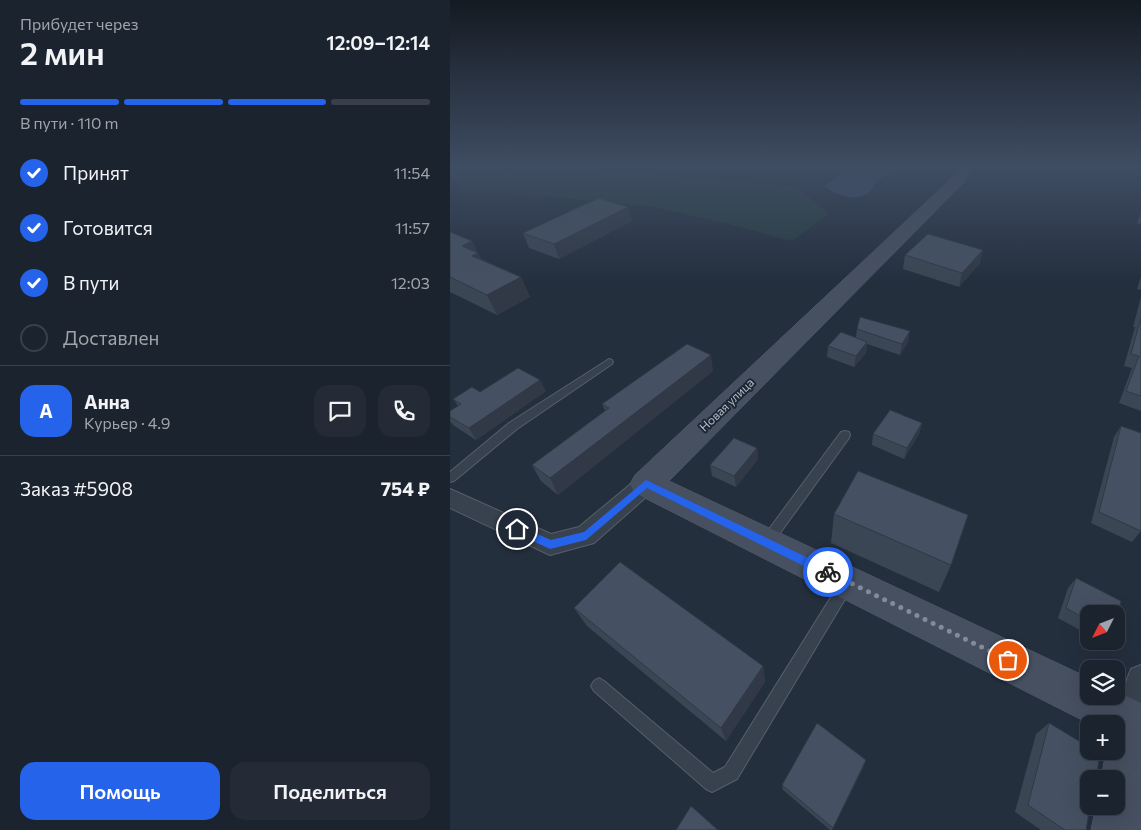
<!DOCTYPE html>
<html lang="ru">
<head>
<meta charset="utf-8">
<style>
  :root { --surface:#1b232e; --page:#242b36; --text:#f1f3f6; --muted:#a0a4aa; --line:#39404a; --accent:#2563eb }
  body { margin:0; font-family:Commissioner,sans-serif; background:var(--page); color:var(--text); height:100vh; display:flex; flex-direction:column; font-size:19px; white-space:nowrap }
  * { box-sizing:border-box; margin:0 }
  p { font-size:16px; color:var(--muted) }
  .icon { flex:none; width:28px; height:28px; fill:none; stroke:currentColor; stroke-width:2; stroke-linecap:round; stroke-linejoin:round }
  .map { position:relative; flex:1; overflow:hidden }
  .drawer { display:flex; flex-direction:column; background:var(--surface); width:450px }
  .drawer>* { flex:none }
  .needle { width:32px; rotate:228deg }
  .buttons { position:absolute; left:630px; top:605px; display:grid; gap:10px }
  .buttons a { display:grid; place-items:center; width:45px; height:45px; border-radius:10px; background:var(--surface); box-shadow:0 5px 20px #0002,0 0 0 1px var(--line); font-size:25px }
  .pin { position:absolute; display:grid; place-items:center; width:42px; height:42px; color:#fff; margin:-21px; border:2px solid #fff; border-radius:50%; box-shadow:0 1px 5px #0007 }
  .courier { position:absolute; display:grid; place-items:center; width:50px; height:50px; margin:-25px; border:4px solid #2563eb; border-radius:50%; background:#fff; color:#222; box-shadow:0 1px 6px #0007 }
  .summary em { font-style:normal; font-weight:600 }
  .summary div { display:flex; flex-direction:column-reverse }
  .summary { display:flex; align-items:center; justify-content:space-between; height:85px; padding:0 20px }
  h1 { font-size:32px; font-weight:600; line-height:38px }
  .bar { display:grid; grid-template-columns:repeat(4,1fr); gap:8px 5px; align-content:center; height:60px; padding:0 20px }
  .bar i { height:6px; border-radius:4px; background:var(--line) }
  .bar .active { background:var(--accent) }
  .bar p { grid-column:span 4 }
  .line { display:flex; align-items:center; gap:12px; padding:0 20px; border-top:1px solid var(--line) }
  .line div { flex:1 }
  .round { display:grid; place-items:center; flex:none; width:52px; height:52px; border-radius:15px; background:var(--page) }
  ol { padding:0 20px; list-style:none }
  li { display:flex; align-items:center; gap:15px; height:55px }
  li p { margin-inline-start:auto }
  li .icon { padding:5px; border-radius:50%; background:var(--accent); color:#fff; stroke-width:4 }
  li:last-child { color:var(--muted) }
  li i { width:28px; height:28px; border:2px solid var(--line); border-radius:50% }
  .primary-button { display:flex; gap:10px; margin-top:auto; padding:10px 20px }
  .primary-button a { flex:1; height:58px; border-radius:15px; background:var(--accent); color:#fff; font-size:20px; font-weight:600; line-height:58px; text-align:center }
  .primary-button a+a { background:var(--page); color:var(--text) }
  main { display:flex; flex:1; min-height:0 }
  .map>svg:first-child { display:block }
</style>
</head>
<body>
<main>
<section class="drawer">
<div class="summary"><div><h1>2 мин</h1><p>Прибудет через</p></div><em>12:09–12:14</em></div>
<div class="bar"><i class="active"></i><i class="active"></i><i class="active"></i><i></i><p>В пути · 110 m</p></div>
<ol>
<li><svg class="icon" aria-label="check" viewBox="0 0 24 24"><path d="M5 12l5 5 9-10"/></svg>Принят<p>11:54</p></li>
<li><svg class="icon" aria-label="check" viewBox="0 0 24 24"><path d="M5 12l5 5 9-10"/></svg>Готовится<p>11:57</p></li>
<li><svg class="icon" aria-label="check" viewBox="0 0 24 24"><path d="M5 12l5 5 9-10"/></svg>В пути<p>12:03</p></li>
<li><i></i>Доставлен</li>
</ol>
<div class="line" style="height:90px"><b class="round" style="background:var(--accent);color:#fff">А</b><div><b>Анна</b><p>Курьер · 4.9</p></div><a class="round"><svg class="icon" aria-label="chat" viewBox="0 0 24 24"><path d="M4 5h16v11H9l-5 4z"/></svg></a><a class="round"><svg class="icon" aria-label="phone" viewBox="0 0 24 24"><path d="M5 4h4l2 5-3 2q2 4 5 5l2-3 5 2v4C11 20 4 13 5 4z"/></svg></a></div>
<div class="line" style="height:65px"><div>Заказ #5908</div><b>754 ₽</b></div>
<div class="primary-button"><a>Помощь</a><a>Поделиться</a></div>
</section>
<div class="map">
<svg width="691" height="830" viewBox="0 0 691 830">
  <rect width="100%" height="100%" fill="#242f3e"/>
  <!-- green -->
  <path fill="#263c3f" d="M0,166H147L152,169L347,187L379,214L342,241L271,222L198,206L57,192L12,191L9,187V181L0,178Z"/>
  <!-- water -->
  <path fill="#394c67" d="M403,166H443L449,170C441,173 434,177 427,181C424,184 423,187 421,190C410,204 385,195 374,186Z"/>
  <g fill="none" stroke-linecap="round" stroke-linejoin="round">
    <defs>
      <path id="lane" d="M159,359L162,360L163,362L162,364L67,429L4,481L0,482V472L59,423Z
        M395,431L399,432L400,435L399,438L322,544L318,545L314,544L312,540L314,536L391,432Z
        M396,579L401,581L403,585L401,589L287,779L262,792L256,789L144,691L141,686L144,681L149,678L154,681L263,773L275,767L391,581Z"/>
      <path id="street" d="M196,475L204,478L207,484L204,490L144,543L100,555L0,508V489L101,534L129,527L188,478Z
        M691,665V734L683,737L672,733L668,722L677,679L681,669Z"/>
      <path id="secondary" d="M510,166H524L513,183L219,481L639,678V696H666V691L691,703V830H641L646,806H666V779H651L656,751H666V724H640L185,493L180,484L185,475L503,177Z"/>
    </defs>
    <!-- lane casing -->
    <use href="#lane" stroke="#565f6c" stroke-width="2"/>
    <!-- street casing -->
    <use href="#street" stroke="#565f6c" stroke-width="2"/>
    <!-- secondary casing -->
    <use href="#secondary" stroke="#565f6c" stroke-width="1"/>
    <!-- lane -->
    <use href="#lane" fill="#38414e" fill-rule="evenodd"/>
    <!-- street -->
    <use href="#street" fill="#38414e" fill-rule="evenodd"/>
    <!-- secondary -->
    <use href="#secondary" fill="#465061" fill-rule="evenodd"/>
  </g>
  <!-- wall -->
  <path fill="#3b4654" d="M691,212V224L687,223Z
    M182,221L109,259L79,248L73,233Z
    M0,232L22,241L31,259L71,277L80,297L47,315L0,292Z
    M455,255L530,263L509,287L453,269Z
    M691,277V290L687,289Z
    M691,297V411L669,403L682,368L674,366L685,327H683Z
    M407,329L458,342L450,355L417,344L416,353L404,367L377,357L378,346L406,337Z
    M263,371L108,495L91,481L82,465L155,411L152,404Z
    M96,391L26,440L3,425L0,421V411L8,406L3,399L30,392Z
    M472,423L469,434L454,459L422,445L423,434Z
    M671,426L691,531L682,542L641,523L664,437Z
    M307,448L308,459L286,487L262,476L260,465Z
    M384,514L501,565L489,592L381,543Z
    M626,578L639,614V635L608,618L618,588Z
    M124,608L313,666L315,682L276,741L137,626Z
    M599,723L636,830H591L565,812L586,734Z
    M414,766L382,830H380L333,790L332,785Z"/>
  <!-- shaded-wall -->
  <path fill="#303945" d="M178,207L182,221L109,259L104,244Z
    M22,241L37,273L12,246Z
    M533,250L530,263L509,287L512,273Z
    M71,277L80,297L47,315L37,295Z
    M460,331L458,342L450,355L452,344Z
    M417,342L416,353L404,367L406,356Z
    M261,355L263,371L108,495L100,478Z
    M90,380L96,391L26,440L19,428Z
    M472,423L469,434L454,459L457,448Z
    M307,448L308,459L286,487L284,476Z
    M313,666L315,682L276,741L271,728Z"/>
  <!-- building -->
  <path fill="#455162" stroke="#303945" d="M149,198L178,207L104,244L73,233Z
    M0,232L22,241L12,246L28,253L22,256L71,277L37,295L0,277Z
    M478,234L533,250L512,273L455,255Z
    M410,317L460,331L452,344L407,329Z
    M691,318V396L676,391L689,356L681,354Z
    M391,332L417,342L406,356L378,346Z
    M237,344L261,355L100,478L82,465L159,408L152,404Z
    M68,368L90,380L19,428L0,417V411L11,404L3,399L22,387L30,392Z
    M440,410L472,423L457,448L423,434Z
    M671,426L691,433V531L649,512Z
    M284,438L307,448L284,476L260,465Z
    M408,471L518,515L501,565L384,514Z
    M170,562L313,666L271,728L124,608Z
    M626,578L671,601L666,622V614H639V621L616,608Z
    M367,723L416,760L383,828L332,785Z
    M599,723L639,747V751H646L650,754L646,779H639V806H640L636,830H615L578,805Z
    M241,806L268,830H226Z"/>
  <!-- sky -->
  <linearGradient id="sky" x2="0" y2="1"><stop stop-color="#141a22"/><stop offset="0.59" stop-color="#3f4d63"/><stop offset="1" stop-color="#3f4d63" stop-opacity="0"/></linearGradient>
  <rect width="691" height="282" fill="url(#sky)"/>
  <!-- route -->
  <path fill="#2563eb" d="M196,480L381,569L383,572L381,576H374L197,488L136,540L100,549L63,532L62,529L67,525L101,540L134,532Z"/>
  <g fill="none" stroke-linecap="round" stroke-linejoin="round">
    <!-- done -->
    <path stroke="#828b98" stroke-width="5" stroke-dasharray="0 9" d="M378,572L558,660"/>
  </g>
  <g text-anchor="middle" stroke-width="4" stroke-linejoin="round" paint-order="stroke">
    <!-- street labels -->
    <g font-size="12" fill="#b4bcc9" stroke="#1d2633">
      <text transform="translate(277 405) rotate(-44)" y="4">Новая улица</text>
    </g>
  </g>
</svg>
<div class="buttons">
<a><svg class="needle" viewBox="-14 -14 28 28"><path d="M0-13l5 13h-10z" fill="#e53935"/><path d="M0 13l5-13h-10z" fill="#a0a4aa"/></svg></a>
<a><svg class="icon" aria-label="layers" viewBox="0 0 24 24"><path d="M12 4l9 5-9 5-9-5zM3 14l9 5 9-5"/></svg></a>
<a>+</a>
<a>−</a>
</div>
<div class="pin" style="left:558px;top:660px;background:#ea580c"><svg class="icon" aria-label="bag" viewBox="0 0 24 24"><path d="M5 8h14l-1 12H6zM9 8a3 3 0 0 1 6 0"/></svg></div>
<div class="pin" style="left:67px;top:529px;background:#1f2937"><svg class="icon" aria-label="home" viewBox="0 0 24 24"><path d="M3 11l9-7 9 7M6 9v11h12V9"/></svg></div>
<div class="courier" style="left:378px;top:572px"><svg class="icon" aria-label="bike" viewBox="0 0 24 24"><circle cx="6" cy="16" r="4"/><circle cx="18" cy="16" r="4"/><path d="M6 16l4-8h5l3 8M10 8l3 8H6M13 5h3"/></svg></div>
</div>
</main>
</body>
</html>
